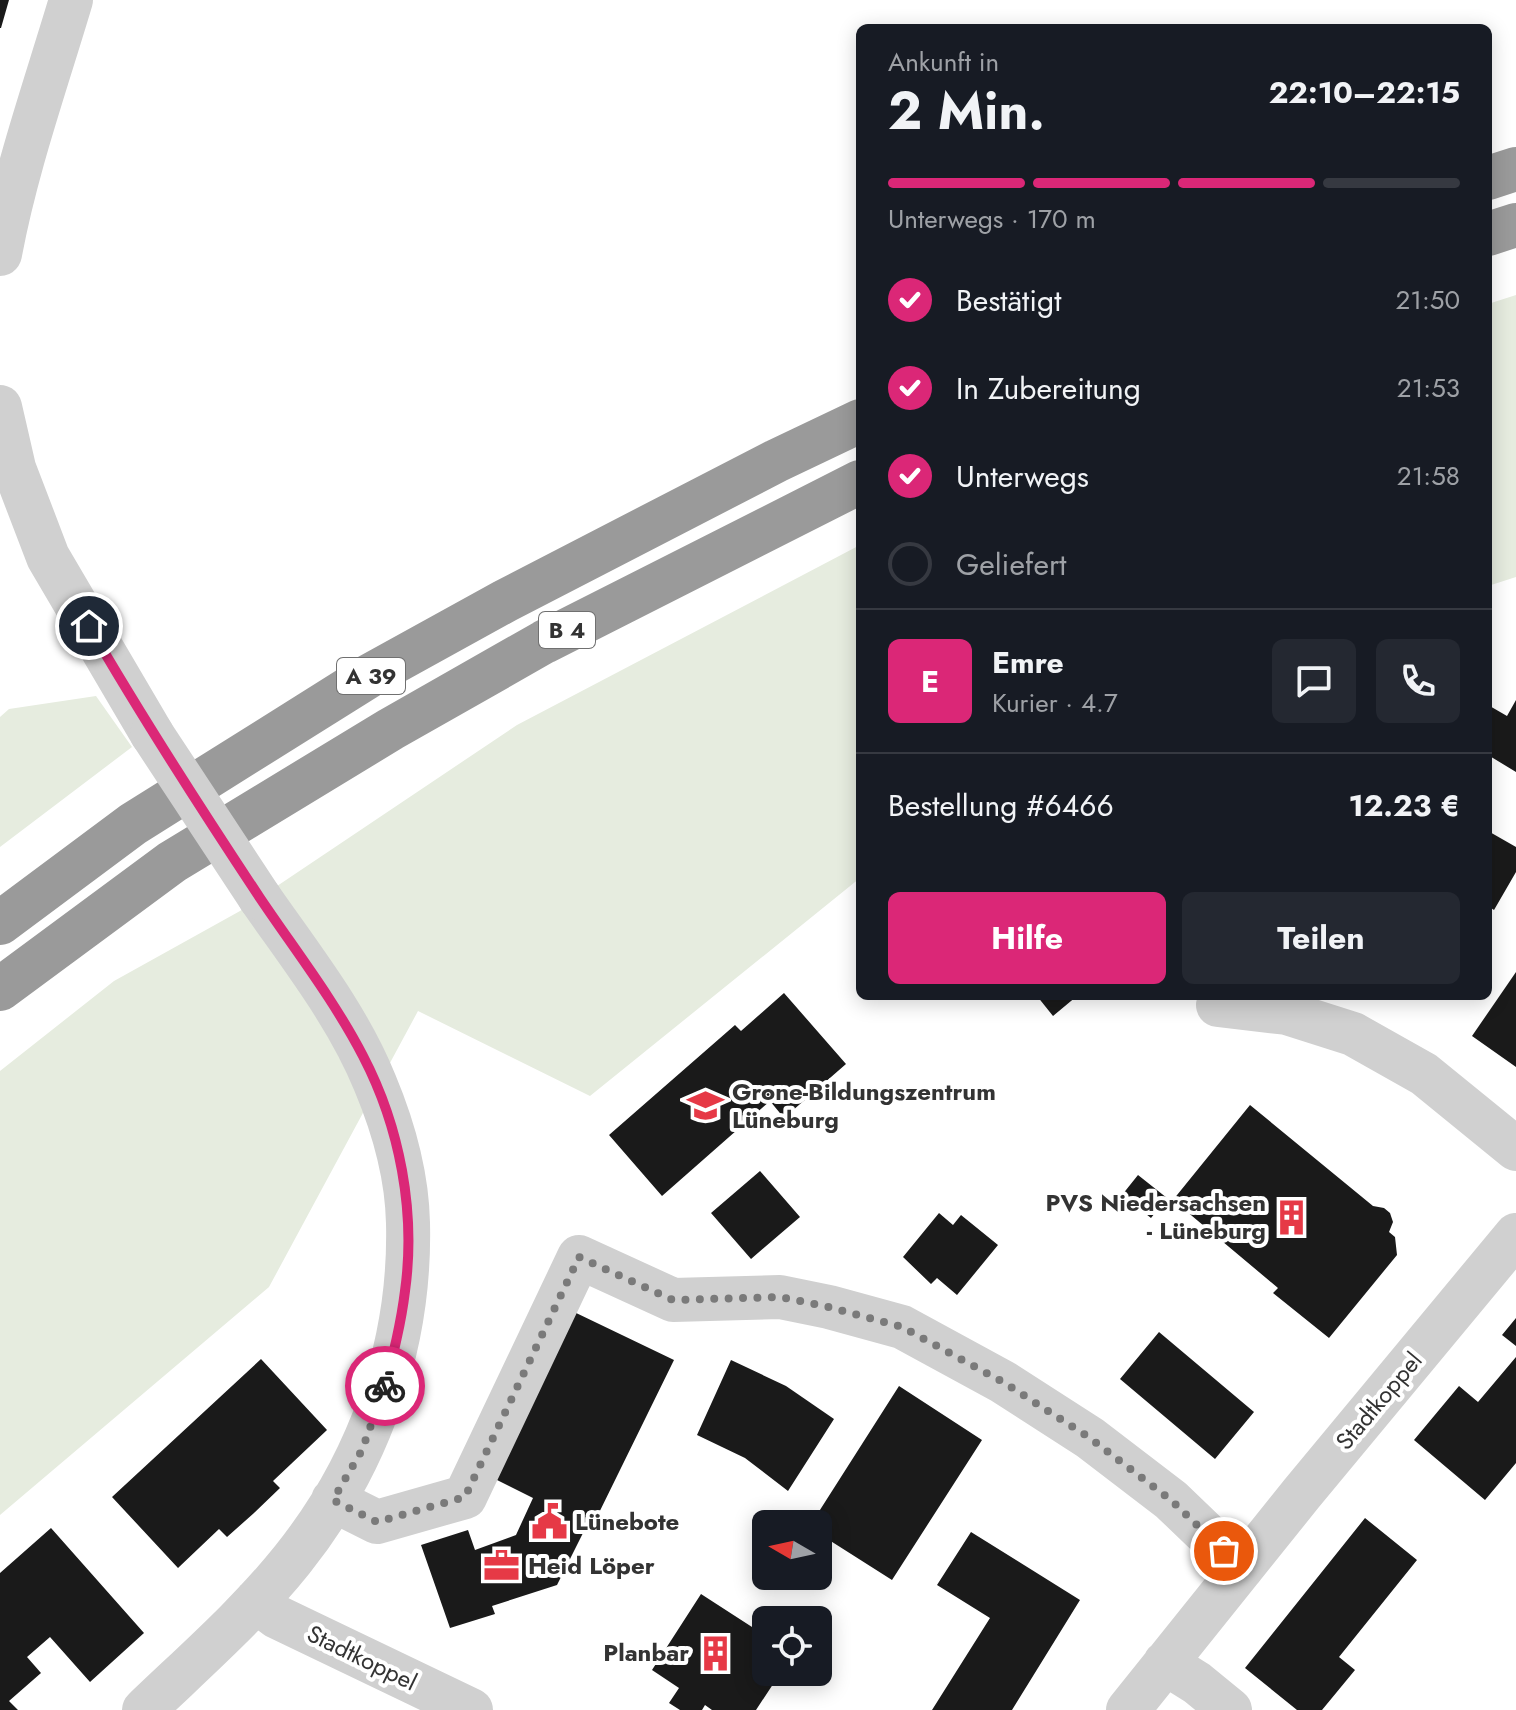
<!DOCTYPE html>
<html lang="de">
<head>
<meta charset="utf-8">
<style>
  :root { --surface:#171b24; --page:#242831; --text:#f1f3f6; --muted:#9ea1a6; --line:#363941; --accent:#db2777 }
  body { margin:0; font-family:Jost,sans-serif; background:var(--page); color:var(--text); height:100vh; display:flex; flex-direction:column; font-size:30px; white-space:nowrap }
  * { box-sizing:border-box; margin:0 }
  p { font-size:26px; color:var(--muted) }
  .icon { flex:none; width:44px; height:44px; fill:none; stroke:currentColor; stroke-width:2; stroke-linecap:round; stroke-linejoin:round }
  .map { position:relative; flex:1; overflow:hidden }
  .side { position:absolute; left:856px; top:24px; width:636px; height:976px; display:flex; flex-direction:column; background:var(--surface); border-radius:12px; box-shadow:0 4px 20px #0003 }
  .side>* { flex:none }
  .needle { width:52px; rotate:279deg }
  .tools { position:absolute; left:752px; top:1510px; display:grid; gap:16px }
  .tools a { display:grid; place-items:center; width:80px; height:80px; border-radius:12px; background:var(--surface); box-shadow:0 4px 20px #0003; font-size:40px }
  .pin { position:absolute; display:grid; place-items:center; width:68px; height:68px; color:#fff; margin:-34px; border:4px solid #fff; border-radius:50%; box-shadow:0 2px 8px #0007 }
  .courier { position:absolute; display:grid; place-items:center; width:80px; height:80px; margin:-40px; border:6px solid #db2777; border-radius:50%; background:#fff; color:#222; box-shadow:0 2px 10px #0007 }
  .overview em { font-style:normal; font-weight:700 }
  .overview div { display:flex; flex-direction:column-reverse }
  .overview { display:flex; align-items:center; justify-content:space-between; height:136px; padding:0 32px }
  h1 { font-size:52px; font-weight:700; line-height:60px }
  .bar { display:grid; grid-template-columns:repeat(4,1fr); gap:12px 8px; align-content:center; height:96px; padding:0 32px }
  .bar i { height:10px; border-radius:6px; background:var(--line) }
  .bar .on { background:var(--accent) }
  .bar p { grid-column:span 4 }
  .line { display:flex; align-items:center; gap:20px; padding:0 32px; border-top:2px solid var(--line) }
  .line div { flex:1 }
  .round { display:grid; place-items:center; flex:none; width:84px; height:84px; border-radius:12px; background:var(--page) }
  ol { padding:0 32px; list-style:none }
  li { display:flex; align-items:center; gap:24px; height:88px }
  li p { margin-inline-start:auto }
  li .icon { padding:8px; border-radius:50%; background:var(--accent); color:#fff; stroke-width:4 }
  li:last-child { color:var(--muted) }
  li i { width:44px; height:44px; border:4px solid var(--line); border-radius:50% }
  .cta { display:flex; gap:16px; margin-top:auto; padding:16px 32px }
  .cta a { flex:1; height:92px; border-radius:12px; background:var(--accent); color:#fff; font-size:32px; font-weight:700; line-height:92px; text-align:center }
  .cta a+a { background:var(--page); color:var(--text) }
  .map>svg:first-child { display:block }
</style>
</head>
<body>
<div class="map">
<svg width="1516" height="1710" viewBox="0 0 1516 1710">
  <rect width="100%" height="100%" fill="#fff"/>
  <!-- green -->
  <path fill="#e6ecdf" d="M1516,295V577L1488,586V304Z
    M860,545V878L590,1096L418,1011L269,1287L0,1515V1071L114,981L240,911L517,725Z
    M96,696L132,747L0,847V717L9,709Z"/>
  <!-- building -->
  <path fill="#1a1a1a" d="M0,0H9L1,28H0Z
    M1516,700V772L1488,755V705L1507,716Z
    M1488,831L1516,847V872L1494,910L1488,906Z
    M1516,972V1067L1472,1036Z
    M784,993L846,1064L784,1118L770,1101L662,1196L609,1135L735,1025L741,1031Z
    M1037,996H1077L1053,1016Z
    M1250,1105L1373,1206L1384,1208L1390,1213L1393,1222L1389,1232L1395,1237L1397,1255L1329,1338L1273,1293L1278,1288L1173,1200Z
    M760,1171L800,1217L751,1259L711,1213Z
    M1138,1175L1167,1198L1151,1218L1122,1195Z
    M939,1213L953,1225L961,1215L998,1245L957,1295L937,1278L931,1284L903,1257Z
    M572,1311L674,1360L592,1527L587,1525L557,1585L492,1606L495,1614L450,1628L421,1545L468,1530L475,1550L516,1535L533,1498L493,1478Z
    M1516,1318V1346L1502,1335Z
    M1159,1332L1254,1412L1215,1459L1120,1379Z
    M1516,1357V1463L1485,1500L1414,1440L1459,1386L1478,1402Z
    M261,1359L327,1430L273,1481L280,1488L254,1513L227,1537L219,1529L178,1568L112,1497Z
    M731,1360L786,1386L834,1419L788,1491L745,1458L697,1435Z
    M899,1386L982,1440L892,1580L818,1533V1524H811Z
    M1365,1518L1417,1560L1339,1657L1355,1670L1322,1710H1297L1245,1668Z
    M51,1528L144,1633L90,1682L50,1637L27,1657L41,1673L9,1701L18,1710H0V1573Z
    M971,1532L1080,1600L1012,1710H932L990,1618L937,1585Z
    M701,1594L766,1636V1672H781L756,1710H712L705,1705L702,1710H680L669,1703L679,1688L652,1670Z"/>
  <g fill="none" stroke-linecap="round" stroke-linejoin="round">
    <!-- minor -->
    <path stroke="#d0d0d0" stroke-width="44" d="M0,254C16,168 46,84 71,0
      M0,407L14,468L48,557L152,734
      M1218,1005L1287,1013L1353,1034L1424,1074L1516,1149
      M333,1500L377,1522L465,1497L579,1257L673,1300L780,1297L829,1307L902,1327L1003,1382L1090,1438L1171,1500L1242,1568
      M256,1601L277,1617L471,1710
      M1165,1663L1197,1683L1230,1710
      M144,1710C194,1662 248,1615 292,1560C369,1464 411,1346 408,1223C407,1176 393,1126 375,1083C348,1016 301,957 260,898
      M1128,1710L1302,1493L1516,1235"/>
    <!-- highway -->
    <path stroke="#9a9a9a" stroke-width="44" d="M1488,178L1516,169
      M1488,234L1516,225
      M0,923L133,824L369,676L505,601L776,461L860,421
      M0,989L172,862L391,729L544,642L860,482"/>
    <!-- minor-bridge -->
    <path stroke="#d0d0d0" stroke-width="44" d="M152,734L260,898"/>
  </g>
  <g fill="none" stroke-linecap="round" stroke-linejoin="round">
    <!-- done -->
    <path stroke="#7a7a7a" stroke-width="8" stroke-dasharray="0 14.4" d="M385,1386L362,1450L333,1500L377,1522L465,1497L579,1257L673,1300L780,1297L829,1307L902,1327L1003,1382L1090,1438L1171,1500L1224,1551"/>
    <!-- route -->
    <path stroke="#db2777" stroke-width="10" d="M89,626C143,719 201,809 260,898C295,950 334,1000 363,1056C400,1127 416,1212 405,1291C401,1324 393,1355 385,1386"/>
  </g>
  <!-- icons -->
  <defs>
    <symbol id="school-bare" viewBox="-9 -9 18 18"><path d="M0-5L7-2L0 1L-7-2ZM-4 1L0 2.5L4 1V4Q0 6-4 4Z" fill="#e63946" stroke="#fff" stroke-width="2.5" paint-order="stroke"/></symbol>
    <symbol id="building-bare" viewBox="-9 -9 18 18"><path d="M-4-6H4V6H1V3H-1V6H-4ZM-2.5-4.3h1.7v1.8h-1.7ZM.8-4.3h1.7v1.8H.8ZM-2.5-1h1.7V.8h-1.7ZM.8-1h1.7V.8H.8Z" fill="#e63946" stroke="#fff" stroke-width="2.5" paint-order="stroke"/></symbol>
    <symbol id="civic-bare" viewBox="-9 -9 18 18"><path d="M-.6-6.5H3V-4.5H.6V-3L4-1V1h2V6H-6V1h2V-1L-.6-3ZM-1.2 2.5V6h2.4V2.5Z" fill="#e63946" stroke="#fff" stroke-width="2.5" paint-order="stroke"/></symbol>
    <symbol id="office-bare" viewBox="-9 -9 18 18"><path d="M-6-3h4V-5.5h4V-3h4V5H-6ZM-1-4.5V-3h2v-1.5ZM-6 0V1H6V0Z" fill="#e63946" stroke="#fff" stroke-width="2.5" paint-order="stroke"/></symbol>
  </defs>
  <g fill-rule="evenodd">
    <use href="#school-bare" x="680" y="1080" width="51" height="51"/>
    <use href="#building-bare" x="1266" y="1192" width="51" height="51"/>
    <use href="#civic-bare" x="524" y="1496" width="51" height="51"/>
    <use href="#office-bare" x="476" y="1540" width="51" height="51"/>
    <use href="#building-bare" x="690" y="1628" width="51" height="51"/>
  </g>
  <g text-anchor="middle" stroke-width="8" stroke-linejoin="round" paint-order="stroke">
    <!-- shield labels -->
    <g fill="#fff" stroke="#707070" stroke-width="2">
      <rect x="539" y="612" width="56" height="36" rx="6"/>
      <rect x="337" y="658" width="68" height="36" rx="6"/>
    </g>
    <g font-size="22" font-weight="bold" fill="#333">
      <text x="567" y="638">B 4</text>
      <text x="371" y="684">A 39</text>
    </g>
    <!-- poi labels -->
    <g font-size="24" font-weight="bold" fill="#333" stroke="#fff" text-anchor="start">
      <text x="732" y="1100">Grone-Bildungszentrum<tspan x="732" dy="28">Lüneburg</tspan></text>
      <text x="1266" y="1211" text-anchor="end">PVS Niedersachsen<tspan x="1266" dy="28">- Lüneburg</tspan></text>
      <text x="575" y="1530">Lünebote</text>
      <text x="528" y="1574">Heid Löper</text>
      <text x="689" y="1661" text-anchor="end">Planbar</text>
    </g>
    <!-- street labels -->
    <g font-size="24" fill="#333" stroke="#fff">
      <text transform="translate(1379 1401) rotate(-50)" y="8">Stadtkoppel</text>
      <text transform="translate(362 1658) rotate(26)" y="8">Stadtkoppel</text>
    </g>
  </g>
</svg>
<div class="tools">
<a><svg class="needle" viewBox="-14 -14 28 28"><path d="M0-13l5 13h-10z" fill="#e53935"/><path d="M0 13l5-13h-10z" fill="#9ea1a6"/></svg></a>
<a><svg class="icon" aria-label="locate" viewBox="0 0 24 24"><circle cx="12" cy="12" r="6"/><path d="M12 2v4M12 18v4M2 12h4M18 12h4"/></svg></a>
</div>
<div class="pin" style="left:1224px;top:1551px;background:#ea580c"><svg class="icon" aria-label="bag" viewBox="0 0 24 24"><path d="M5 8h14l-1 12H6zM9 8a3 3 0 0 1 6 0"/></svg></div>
<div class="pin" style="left:89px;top:626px;background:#1f2937"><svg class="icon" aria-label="home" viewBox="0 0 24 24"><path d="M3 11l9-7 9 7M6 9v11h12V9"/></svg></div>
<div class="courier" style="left:385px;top:1386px"><svg class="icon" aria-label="bike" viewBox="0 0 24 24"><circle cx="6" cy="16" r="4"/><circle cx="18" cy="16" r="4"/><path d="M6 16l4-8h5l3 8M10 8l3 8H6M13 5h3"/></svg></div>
<section class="side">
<div class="overview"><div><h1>2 Min.</h1><p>Ankunft in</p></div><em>22:10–22:15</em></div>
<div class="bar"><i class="on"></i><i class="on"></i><i class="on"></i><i></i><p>Unterwegs · 170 m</p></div>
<ol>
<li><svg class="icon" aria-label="check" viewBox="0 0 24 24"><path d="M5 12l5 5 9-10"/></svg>Bestätigt<p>21:50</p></li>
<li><svg class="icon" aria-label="check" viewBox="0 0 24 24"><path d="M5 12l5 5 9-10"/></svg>In Zubereitung<p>21:53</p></li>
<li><svg class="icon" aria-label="check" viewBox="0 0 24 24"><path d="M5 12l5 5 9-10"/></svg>Unterwegs<p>21:58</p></li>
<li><i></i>Geliefert</li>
</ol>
<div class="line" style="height:144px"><b class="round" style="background:var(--accent);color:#fff">E</b><div><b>Emre</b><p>Kurier · 4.7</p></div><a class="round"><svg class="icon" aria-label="chat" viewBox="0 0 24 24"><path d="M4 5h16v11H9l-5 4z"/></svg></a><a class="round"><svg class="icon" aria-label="phone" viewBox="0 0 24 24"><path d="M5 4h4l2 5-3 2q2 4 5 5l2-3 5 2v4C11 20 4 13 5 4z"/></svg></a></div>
<div class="line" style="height:104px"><div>Bestellung #6466</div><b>12.23 €</b></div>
<div class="cta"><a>Hilfe</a><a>Teilen</a></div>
</section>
</div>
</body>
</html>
